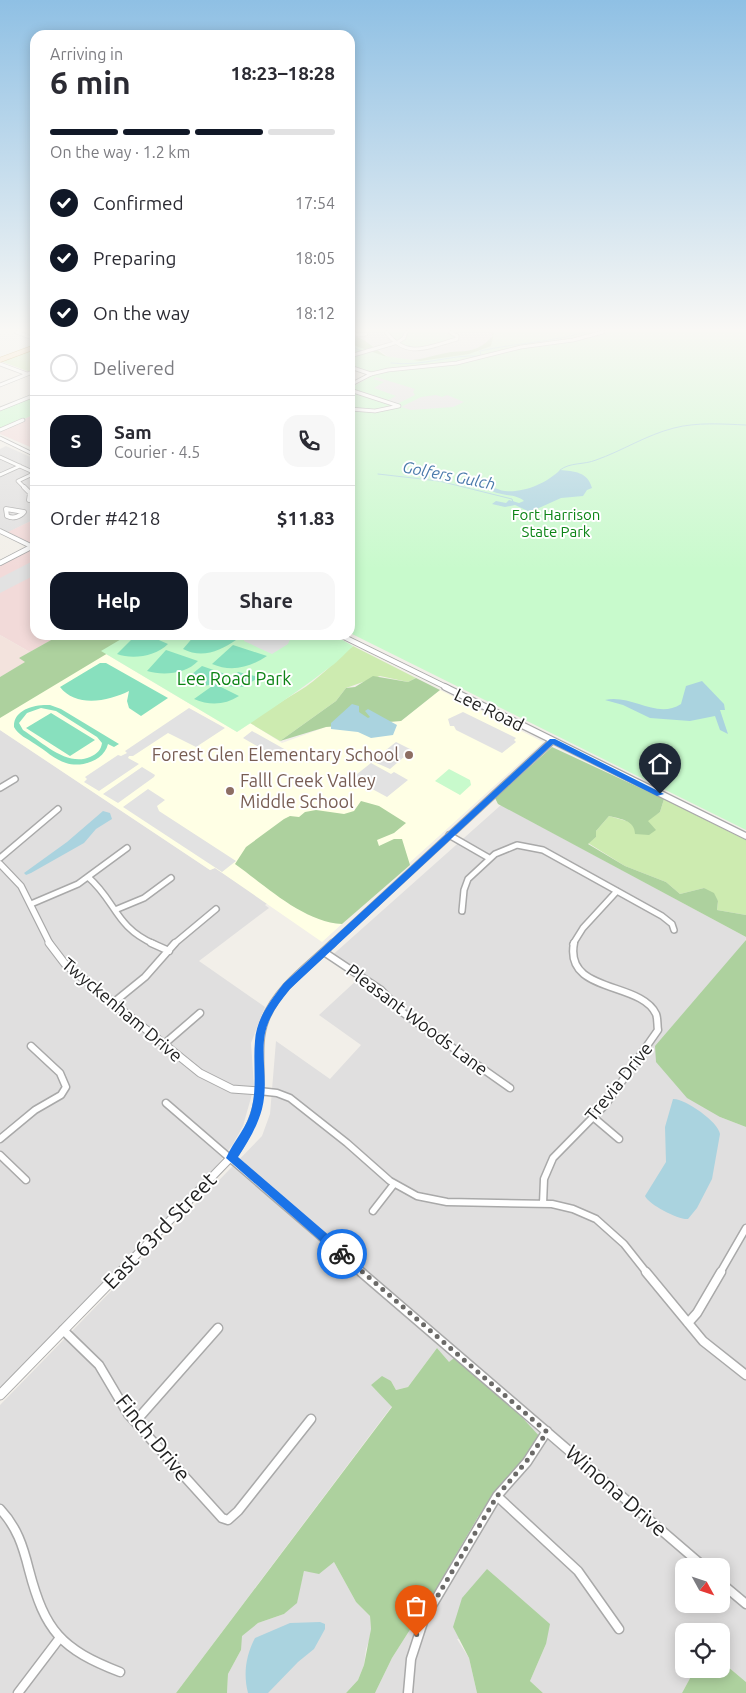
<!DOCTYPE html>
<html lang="en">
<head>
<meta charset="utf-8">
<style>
  :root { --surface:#fff; --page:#f7f7f7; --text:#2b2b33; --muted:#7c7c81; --line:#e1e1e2; --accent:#111827 }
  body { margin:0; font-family:Ubuntu,sans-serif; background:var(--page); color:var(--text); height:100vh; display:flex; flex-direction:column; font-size:19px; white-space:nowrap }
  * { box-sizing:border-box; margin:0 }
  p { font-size:16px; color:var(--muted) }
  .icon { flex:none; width:28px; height:28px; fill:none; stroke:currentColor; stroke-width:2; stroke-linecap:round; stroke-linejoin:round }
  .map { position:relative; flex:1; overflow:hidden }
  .panel { position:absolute; left:30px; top:30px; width:325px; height:610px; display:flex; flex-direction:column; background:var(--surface); border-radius:15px; box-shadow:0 2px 12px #0003 }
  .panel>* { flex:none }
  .needle { width:32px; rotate:130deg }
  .tools { position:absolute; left:675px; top:1558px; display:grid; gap:10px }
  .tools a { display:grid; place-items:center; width:55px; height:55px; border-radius:10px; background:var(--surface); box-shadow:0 2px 12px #0003; font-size:25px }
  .pin { position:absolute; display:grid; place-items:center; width:42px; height:42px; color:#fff; margin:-51px -21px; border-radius:50% 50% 50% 0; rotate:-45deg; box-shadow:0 0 5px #0007 }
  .pin .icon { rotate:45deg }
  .courier { position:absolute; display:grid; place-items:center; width:50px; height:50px; margin:-25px; border:4px solid #1a73e8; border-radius:50%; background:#fff; color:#222; box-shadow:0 1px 6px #0007 }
  .summary em { font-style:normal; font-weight:600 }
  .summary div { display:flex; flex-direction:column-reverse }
  .summary { display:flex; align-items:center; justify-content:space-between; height:85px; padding:0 20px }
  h1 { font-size:32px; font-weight:600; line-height:38px }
  .bar { display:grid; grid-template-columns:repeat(4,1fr); gap:8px 5px; align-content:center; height:60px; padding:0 20px }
  .bar i { height:6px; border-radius:4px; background:var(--line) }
  .bar .on { background:var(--accent) }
  .bar p { grid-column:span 4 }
  .line { display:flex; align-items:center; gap:12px; padding:0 20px; border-top:1px solid var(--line) }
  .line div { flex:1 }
  .round { display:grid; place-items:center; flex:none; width:52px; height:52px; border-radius:15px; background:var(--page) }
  ol { padding:0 20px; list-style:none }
  li { display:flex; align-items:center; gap:15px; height:55px }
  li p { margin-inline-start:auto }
  li .icon { padding:5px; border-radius:50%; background:var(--accent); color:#fff; stroke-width:4 }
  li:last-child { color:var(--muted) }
  li i { width:28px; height:28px; border:2px solid var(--line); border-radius:50% }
  .button { display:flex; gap:10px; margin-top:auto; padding:10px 20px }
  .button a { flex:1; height:58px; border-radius:15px; background:var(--accent); color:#fff; font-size:20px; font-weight:600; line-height:58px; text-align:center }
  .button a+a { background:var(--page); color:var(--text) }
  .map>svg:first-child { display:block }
</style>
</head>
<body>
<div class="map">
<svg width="746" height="1693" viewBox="0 0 746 1693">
  <rect width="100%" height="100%" fill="#f2efe9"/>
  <!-- residential -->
  <path fill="#e0dfdf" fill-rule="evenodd" d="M352,332H492L494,333L491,346L420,361L389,357Z
    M6,446L35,459V519L7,533L0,529V449Z
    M0,730L210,870L215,868L268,903L265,905L269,908L199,961L265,1007L251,1043L254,1087L243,1126L233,1144L209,1176L0,1387Z
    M501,805L746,937L720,1117L746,1127V1682L721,1661V1631H684V1669H695L682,1693H543L530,1681L546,1644L457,1639L469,1658L477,1693H375L392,1658L439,1584L478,1517L532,1448L454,1358L449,1363L437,1348L408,1387L396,1390L391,1381L371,1385L392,1406L176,1693H0V1405L262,1136L270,1114L276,1041L330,1079L361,1045L319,1015L358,979L328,959ZM684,1566H721V1604H684Z
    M334,1562L356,1602L370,1616L371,1629L369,1641L366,1649L364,1665L358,1680L346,1693H227L228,1674L241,1650V1636L258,1623L284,1614L296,1603L304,1571L319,1573Z"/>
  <!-- commercial -->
  <path fill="#f2dad9" d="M35,414V449L0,434V430Z
    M35,519V544L33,545L8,532Z
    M35,547V635H60L30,652L0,635V564Z"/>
  <!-- education -->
  <path fill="#ffffe5" d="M101,651L237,732L250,723L282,743L326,727L401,721L440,690L543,742L322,942L215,868L210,870L0,730V711Z"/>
  <!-- military -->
  <path fill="#f3e3dd" d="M0,635L30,652L20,658L26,662L0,677Z"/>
  <!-- grass -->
  <path fill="#cdebb0" d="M35,348V369L30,372L0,361Z
    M353,646L416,678L408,682L380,676L346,688L336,701L280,741L250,723C265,711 283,701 299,691C318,680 336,660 353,646Z
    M664,799L746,840V915L717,910L718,901L704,888L680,894L666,882L625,866L588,843L596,837V831L609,816L630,822L635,828L660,812Z"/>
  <!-- forest -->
  <path fill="#add19e" d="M490,332H593L420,365L350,352V335C366,338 373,348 386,356C404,367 432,355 451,352C461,351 471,352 481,346C485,344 489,339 493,336Z
    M60,635H138L0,718V677L25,662L19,658Z
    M373,676L408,682L416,678L440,690L401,721L326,727L280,741L336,701L346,688L355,687Z
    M552,747L664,799L660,812L648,821L656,830L649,835L635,834C635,820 620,819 609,816L596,831V837L588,844L625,866L666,882L680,894L704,888L714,893L718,901L717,910L746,915V937L498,804L495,798Z
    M361,801L379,806L406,823L394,833L377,840L379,846L394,839H402L410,865L342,924C303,922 266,886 235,864L246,847L284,819L290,816L299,817L305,812L316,810L344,814L354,811Z
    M746,940V1127L720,1117L687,1098L656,1062L655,1046Z
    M437,1348L449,1362L454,1358L520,1415L541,1438L478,1517L439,1584L392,1658L375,1693H346L358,1680L364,1665L371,1629L370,1616L356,1602L334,1562L319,1574L304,1571L297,1603L284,1614L258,1623L242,1636L241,1650L228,1674L227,1693H176L392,1407L371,1385L382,1376L391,1381L396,1390L408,1387Z
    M487,1569L550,1624L546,1644L530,1681L543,1693H477L469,1658L453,1627L462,1598Z
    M721,1661L746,1682V1693H682L695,1669H721Z"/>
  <!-- park -->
  <path fill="#c8facc" d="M386,332H450L458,338C441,342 412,356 396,345C392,342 389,336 386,332Z
    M492,332H746V830L350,633V388L376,374L350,366V340L353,345L384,356L420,361L469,354L491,346L494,333Z
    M35,396V414L0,430V410Z
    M128,635H334L353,646C345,653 339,661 330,667C300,690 269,711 237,732L101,651Z
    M449,769L470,780L471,785L460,795L435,781Z"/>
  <!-- pitch -->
  <path fill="#88e0be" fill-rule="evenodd" d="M136,635L152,637L168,644C156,656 133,660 117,654Z
    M195,635H226L236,640C220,651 202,659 183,649Z
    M233,645L267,656C249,668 231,672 212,664Z
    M166,650L198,661C186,674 163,676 147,671Z
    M100,663H106L168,698L141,716L129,708L127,701L129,691C109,701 76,708 60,687Z
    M202,666L228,675C216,687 196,689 182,682Z
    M238,672L259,677L244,687L224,686Z
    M215,684L239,696C225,705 210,706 194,699Z
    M50,705L61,709L119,744L114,747L108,744C104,761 81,768 66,763C55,760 45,750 35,744C28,739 18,735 14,727C13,709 36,704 50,705ZM41,708L56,711L97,737L102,743C101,750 97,754 90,757C67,767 42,742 23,730L19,723L27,713Z
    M51,713L95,740L70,756L26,728Z"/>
  <!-- parking -->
  <path fill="#e2e2e2" d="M376,377L415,389L413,392L415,395L395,405L384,402L396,396L374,388L384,382L373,379Z
    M436,395L442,397L447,395L464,402L453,407L411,410L401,407L421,397Z
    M31,562H35V575L0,593V578Z
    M245,635H292L288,644L272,654L244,641Z
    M189,708L225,728L196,747L168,733L133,756H129L128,758L139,764L99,791L84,782L87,779L85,777L118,755L121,756L127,753L125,751Z
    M463,712L516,738L514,740L516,742L502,753L456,730L454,726H450L448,719Z
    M252,731L286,750L276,757L243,738Z
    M396,742L412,750L390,769L372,761Z
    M371,763L391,774L394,772L408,780L387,797L352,778Z
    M142,767L155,775L154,777L118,803L103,794Z
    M148,789L165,800L157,806L159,811L236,861L222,872L123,807Z"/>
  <!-- water -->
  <path fill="#aad3df" d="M560,470C574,471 588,472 592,488L587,490L583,496L561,498L530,512L515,505L505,507L492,504L496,501L506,503L509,500L519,503L524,501C516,494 502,496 492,491L493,488C498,488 500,491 505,491C524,493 547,483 560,470Z
    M702,681L724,704L725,710H720L728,734L720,730L715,716L690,721L650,718L623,705L605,700C632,694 657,720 681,704L686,686Z
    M352,704L359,706V712L368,718L370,717L365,711L368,709L397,725L393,735L371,738L358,732L331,729V723Z
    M103,811L110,813L112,819L96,829L84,843L31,873L26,875L24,873L67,842Z
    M673,1099C684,1098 719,1122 720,1134L712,1179L697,1208L688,1219C679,1220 649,1205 645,1196L666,1162L665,1127Z
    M320,1622L325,1624V1629L314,1649L298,1662L268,1693H248C243,1674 246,1655 255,1638L290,1623Z"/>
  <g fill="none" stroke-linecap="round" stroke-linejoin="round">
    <!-- stream -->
    <path stroke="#aad3df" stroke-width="1" d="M350,340L355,348L361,351
      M391,363C424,367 450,354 481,356L480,351C516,343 552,342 586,332
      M560,470C570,462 584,465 596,460C622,451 646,435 674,428C697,422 722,424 746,425
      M378,474L439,481L512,499L513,502"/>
    <defs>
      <path id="minor-far4" d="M16,332L35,339
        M352,332L358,335L366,334
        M386,332C407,360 428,347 457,339V336L450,332
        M350,356L398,342L404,338L406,332
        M0,364L27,374
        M371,374L388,370L457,363L521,347L573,340L603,332
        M0,385L35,371
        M350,390L399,406
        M0,409L35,395
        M350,409L375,411L399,406
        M0,430L23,420
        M0,457L35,473
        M0,475L20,466
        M25,488L18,481L35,473"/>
      <path id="minor-far3" d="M24,487L30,493L29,500L35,501
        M6,509L24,512C20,517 13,519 7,516Z
        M0,531L35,548"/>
      <path id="minor-far2" d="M0,788L15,779
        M449,835L489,858
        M0,858L58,809
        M88,877C116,901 115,927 154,944
        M31,904L78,884L127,848
        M115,910L144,898L171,878
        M462,911L464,890L468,879L495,854L517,845L543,850L662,916L672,924L674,930
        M174,944L216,909
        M573,944L583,928L617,891"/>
      <path id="minor-far1" d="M151,943L169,951
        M324,952L381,990L402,1012L510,1088
        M113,1003L145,977L175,943
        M163,1045L200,1013
        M259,1091L277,1093L290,1098L347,1143L390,1181L417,1196L447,1202L552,1204L573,1209L596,1219L624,1244L647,1273
        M166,1103L363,1273
        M593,1117L619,1139
        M0,1139L35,1110L61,1095L66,1087L60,1073L31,1046
        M0,1155L26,1180
        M543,1204L544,1179L553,1158L606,1104L658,1030C657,1025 658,1019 656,1014C641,981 564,994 574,943
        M373,1211L394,1184
        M720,1273L746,1228"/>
      <path id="minor" d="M361,1272L703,1566
        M646,1272L703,1341L746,1375
        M688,1323L697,1313L721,1272
        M63,1330L99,1365L128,1414L222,1518L228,1520L238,1511L311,1419
        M135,1422L218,1328
        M497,1496L578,1571L619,1629
        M0,1509C17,1527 23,1546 29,1570C45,1631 61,1649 120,1672
        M721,1583L746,1604
        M18,1693L59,1639
        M408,1693L411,1659L424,1619L497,1496L527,1462L547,1431"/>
      <path id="tertiary-far4" d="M350,367L371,374
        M350,385L371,374
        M0,438L35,455"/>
      <path id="tertiary-far3" d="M0,563L35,545
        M340,635L448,688"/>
      <path id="tertiary-far2" d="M445,687L746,836
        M0,864L21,886L50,944
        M332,944L552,741"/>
      <path id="tertiary-far1" d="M49,943L65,964L200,1073L232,1089L259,1091
        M119,1273L236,1152C249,1131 259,1110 260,1084C261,1063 257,1040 265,1020C277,988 309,966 333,943"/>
      <path id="tertiary" d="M0,1395L120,1272"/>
      <path id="primary" d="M0,360L35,347"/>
    </defs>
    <!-- minor-far4 casing -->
    <use href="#minor-far4" stroke="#a9a9a9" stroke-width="4.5"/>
    <!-- minor-far3 casing -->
    <use href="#minor-far3" stroke="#a9a9a9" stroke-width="5.5"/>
    <!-- minor-far2 casing -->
    <use href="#minor-far2" stroke="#a9a9a9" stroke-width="8"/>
    <!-- minor-far1 casing -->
    <use href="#minor-far1" stroke="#a9a9a9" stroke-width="9"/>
    <!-- minor casing -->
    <use href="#minor" stroke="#a9a9a9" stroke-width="11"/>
    <!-- tertiary-far4 casing -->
    <use href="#tertiary-far4" stroke="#a9a9a9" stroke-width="4.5"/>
    <!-- tertiary-far3 casing -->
    <use href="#tertiary-far3" stroke="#a9a9a9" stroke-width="6"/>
    <!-- tertiary-far2 casing -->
    <use href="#tertiary-far2" stroke="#a9a9a9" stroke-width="8"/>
    <!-- tertiary-far1 casing -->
    <use href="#tertiary-far1" stroke="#a9a9a9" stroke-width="9"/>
    <!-- tertiary casing -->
    <use href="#tertiary" stroke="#a9a9a9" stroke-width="11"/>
    <!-- primary casing -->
    <use href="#primary" stroke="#a06b00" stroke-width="5.5"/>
    <!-- minor-far4 -->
    <use href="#minor-far4" stroke="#fff" stroke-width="3"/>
    <!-- minor-far3 -->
    <use href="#minor-far3" stroke="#fff" stroke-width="4"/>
    <!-- minor-far2 -->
    <use href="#minor-far2" stroke="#fff" stroke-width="5"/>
    <!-- minor-far1 -->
    <use href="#minor-far1" stroke="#fff" stroke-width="6"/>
    <!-- minor -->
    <use href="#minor" stroke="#fff" stroke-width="8"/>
    <!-- tertiary-far4 -->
    <use href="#tertiary-far4" stroke="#fff" stroke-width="3"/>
    <!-- tertiary-far3 -->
    <use href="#tertiary-far3" stroke="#fff" stroke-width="4.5"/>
    <!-- tertiary-far2 -->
    <use href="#tertiary-far2" stroke="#fff" stroke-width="5.5"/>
    <!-- tertiary-far1 -->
    <use href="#tertiary-far1" stroke="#fff" stroke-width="7"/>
    <!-- tertiary -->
    <use href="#tertiary" stroke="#fff" stroke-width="9"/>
    <!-- primary -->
    <use href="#primary" stroke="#fcd6a4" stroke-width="4.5"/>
  </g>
  <!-- sky -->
  <linearGradient id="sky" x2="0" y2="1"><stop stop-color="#8fc0e4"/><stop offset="0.58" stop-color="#f9f8f5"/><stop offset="1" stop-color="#f9f8f5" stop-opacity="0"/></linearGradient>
  <rect width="746" height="569" fill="url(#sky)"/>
  <!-- route -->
  <path fill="#1a73e8" d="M550,739H555L664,794L657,796L553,744L290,989C278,1004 266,1019 264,1040C262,1063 268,1086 262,1109C257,1127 248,1142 238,1157L346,1250L348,1254L342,1260L226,1158C234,1140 248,1127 252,1107C257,1085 253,1063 255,1041C256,1019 271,1000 284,983Z"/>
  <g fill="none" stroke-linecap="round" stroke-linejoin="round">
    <!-- done -->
    <path stroke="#6b6a68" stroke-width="5" stroke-dasharray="0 9" d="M342,1254L547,1432L526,1462L497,1496L424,1619L416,1636"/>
  </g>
  <!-- markers -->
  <g fill="#8d6e63" stroke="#fff" stroke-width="2">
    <circle cx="409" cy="755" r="5"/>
    <circle cx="230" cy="791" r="5"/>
  </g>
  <g text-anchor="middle" stroke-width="4" stroke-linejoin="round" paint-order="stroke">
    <!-- far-park labels -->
    <g font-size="15" fill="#0c8416" stroke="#fff">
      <text x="556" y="520">Fort Harrison<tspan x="556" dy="17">State Park</tspan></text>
    </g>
    <!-- far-water labels -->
    <g font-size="16" font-style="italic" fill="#4a7aab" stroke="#fff">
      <text transform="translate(449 475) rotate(11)" y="6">Golfers Gulch</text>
    </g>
    <!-- park labels -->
    <g font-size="18" fill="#0c8416" stroke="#fff">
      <text x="234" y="685">Lee Road Park</text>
    </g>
    <!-- street labels -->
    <g font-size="18" fill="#222" stroke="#fff">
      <text transform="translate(489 710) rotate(26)" y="6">Lee Road</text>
      <text transform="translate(122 1010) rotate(40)" y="6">Twyckenham Drive</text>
      <text transform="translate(417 1020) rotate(37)" y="6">Pleasant Woods Lane</text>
      <text transform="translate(619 1082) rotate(-51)" y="6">Trevia Drive</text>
    </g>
    <!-- education labels -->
    <g font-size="18" fill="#785e54" stroke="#fff" text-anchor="end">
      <text x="399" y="761">Forest Glen Elementary School</text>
      <text x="240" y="787" text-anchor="start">Falll Creek Valley<tspan x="240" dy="21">Middle School</tspan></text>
    </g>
    <!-- near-street labels -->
    <g font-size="21" fill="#222" stroke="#fff">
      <text transform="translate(160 1231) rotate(-46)" y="7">East 63rd Street</text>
      <text transform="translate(153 1438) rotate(51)" y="7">Finch Drive</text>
      <text transform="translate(616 1491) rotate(41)" y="7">Winona Drive</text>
    </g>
  </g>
</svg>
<div class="tools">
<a><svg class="needle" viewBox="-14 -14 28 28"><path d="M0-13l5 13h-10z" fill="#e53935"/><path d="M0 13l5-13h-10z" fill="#7c7c81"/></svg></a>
<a><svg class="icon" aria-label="locate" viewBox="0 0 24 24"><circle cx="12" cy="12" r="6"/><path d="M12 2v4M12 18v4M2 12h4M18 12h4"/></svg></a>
</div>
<div class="pin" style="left:416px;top:1636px;background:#ea580c"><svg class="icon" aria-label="bag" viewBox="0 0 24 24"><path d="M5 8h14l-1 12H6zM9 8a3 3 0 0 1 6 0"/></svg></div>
<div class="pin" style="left:660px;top:794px;background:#1f2937"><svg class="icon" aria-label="home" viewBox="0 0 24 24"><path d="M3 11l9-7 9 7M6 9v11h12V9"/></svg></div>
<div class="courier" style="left:342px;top:1254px"><svg class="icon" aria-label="bike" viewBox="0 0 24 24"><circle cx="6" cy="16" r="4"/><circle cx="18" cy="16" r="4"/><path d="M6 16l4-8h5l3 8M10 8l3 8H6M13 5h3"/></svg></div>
<section class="panel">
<div class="summary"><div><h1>6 min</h1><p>Arriving in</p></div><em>18:23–18:28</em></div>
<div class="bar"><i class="on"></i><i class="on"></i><i class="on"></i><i></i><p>On the way · 1.2 km</p></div>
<ol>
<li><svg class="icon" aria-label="check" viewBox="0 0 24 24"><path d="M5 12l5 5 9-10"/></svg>Confirmed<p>17:54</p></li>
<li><svg class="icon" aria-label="check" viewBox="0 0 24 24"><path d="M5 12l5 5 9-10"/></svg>Preparing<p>18:05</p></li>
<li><svg class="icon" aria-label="check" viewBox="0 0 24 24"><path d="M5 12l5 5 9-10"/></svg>On the way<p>18:12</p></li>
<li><i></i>Delivered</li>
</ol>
<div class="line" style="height:90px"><b class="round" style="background:var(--accent);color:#fff">S</b><div><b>Sam</b><p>Courier · 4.5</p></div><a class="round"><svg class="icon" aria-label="phone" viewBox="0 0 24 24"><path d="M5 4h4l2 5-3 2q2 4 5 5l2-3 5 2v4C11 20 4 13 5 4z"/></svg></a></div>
<div class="line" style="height:65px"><div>Order #4218</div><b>$11.83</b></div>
<div class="button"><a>Help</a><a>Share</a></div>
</section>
</div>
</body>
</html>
